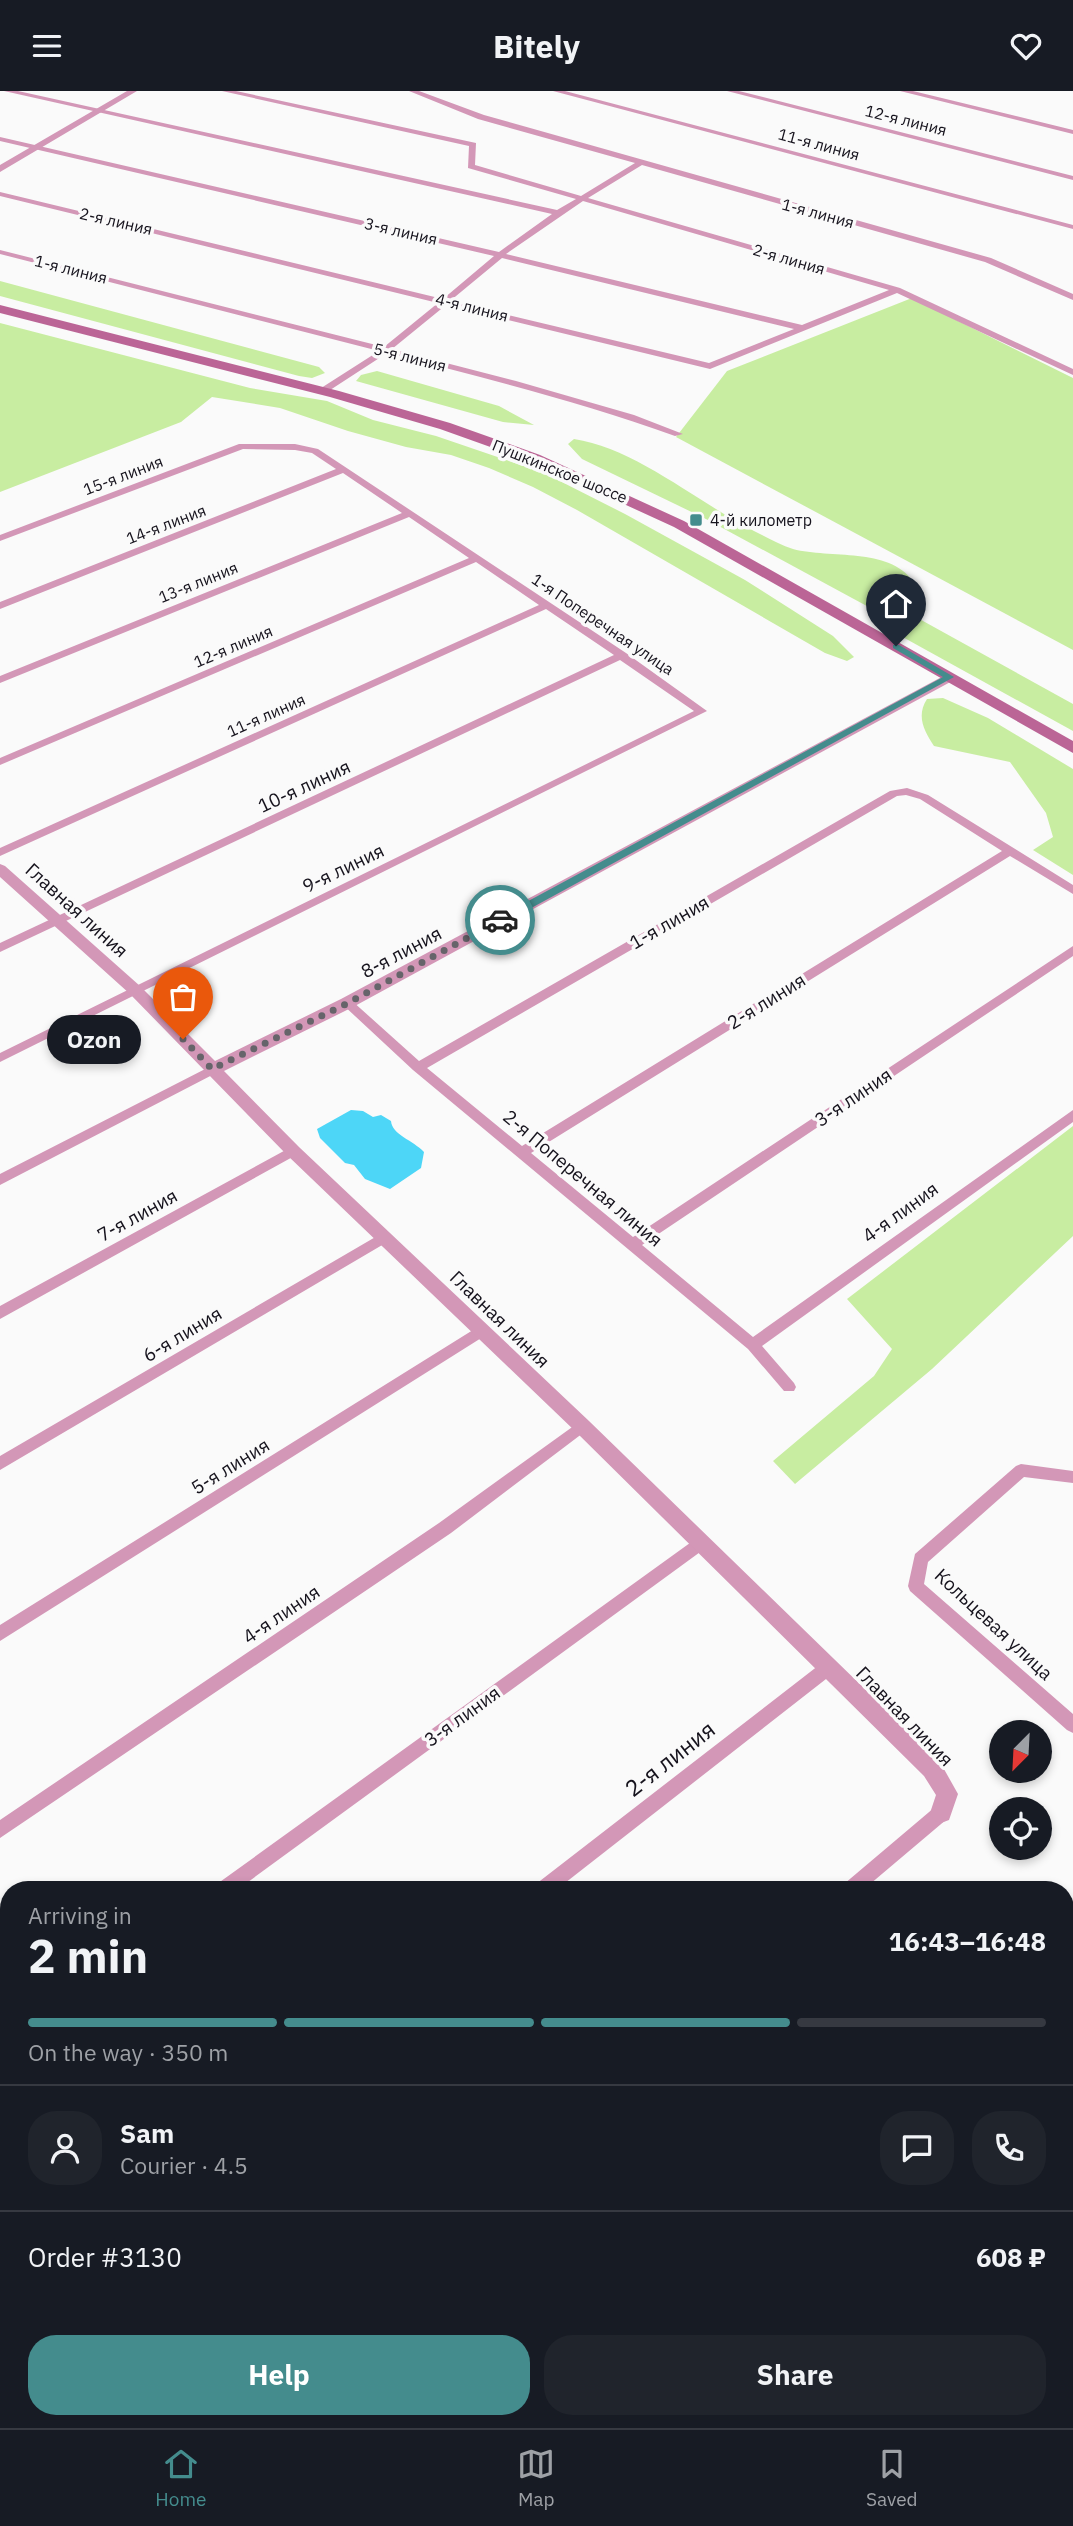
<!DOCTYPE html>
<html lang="en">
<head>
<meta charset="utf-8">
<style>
  :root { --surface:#171b24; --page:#20242c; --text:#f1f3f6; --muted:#9ea1a6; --line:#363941; --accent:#448c8d }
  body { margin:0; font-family:"IBM Plex Sans",sans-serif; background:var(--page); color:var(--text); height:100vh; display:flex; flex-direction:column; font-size:26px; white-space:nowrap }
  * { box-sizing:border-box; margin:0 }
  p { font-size:23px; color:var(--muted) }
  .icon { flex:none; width:38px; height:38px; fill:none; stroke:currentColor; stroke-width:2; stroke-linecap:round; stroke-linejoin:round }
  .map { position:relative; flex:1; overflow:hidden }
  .panel { position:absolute; left:0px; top:1790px; width:1074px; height:548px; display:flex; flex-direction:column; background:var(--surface); border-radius:28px 28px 0 0; box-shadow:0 4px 10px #0003 }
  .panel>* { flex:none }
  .needle { width:46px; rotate:204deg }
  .fabs { position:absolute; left:989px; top:1629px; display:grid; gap:14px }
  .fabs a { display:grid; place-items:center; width:63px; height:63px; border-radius:50%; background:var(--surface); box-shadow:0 4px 10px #0003; font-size:35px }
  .pin { position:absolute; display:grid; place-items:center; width:60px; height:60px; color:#fff; margin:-72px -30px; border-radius:50% 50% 50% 0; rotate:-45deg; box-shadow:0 0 7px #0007 }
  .pin .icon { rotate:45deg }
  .courier { position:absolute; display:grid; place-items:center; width:70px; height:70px; margin:-35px; border:5px solid #448c8d; border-radius:50%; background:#fff; color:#222; box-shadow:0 2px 9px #0007 }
  .bubble { position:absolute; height:49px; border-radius:24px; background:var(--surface); box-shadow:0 4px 10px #0003; font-size:23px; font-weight:700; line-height:49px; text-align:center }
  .overview em { font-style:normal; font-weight:700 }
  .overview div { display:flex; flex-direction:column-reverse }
  .overview { display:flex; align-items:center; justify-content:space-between; height:119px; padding:0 28px }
  h1 { font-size:46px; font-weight:700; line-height:52px }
  .bar { display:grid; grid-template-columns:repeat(4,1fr); gap:10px 7px; align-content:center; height:84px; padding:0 28px }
  .bar i { height:9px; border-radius:5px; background:var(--line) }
  .bar .selected { background:var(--accent) }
  .bar p { grid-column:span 4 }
  .line { display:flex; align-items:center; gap:18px; padding:0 28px; border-top:2px solid var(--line) }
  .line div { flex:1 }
  .round { display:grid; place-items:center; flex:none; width:74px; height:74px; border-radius:28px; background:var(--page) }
  .action { display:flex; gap:14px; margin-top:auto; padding:14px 28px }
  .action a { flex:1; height:80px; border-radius:28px; background:var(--accent); color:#fff; font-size:28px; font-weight:700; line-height:80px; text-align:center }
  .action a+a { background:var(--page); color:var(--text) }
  header { display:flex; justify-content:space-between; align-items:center; height:91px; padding:0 28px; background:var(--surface); font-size:32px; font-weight:700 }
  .menu { display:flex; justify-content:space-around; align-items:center; height:98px; border-top:2px solid var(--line); background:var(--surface); font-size:19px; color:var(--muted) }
  .menu a { display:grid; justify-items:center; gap:4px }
  .menu .selected { color:var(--accent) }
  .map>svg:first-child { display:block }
</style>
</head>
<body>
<header><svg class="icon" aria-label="menu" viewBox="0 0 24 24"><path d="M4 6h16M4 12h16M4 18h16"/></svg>Bitely<svg class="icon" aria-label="heart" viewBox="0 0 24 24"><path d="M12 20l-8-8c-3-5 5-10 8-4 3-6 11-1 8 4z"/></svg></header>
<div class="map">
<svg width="1073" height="2337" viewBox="0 0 1073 2337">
  <rect width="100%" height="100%" fill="#fafafa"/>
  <!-- green -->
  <path fill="#c8eda1" d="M0,190L319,276L325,282L312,287L299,285L0,205Z
    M912,207L1073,287V559L676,346L727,280Z
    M0,232L250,297L327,310L373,329L436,345L544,382L625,423L745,489L833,545L854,566L847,570L825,562L577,419L533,396L489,377L451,364L406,356L348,340L280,317L212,306L181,331L0,401Z
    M377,280L499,315L534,334L503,331L356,290L361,284Z
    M574,348C635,357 699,412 754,440C767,446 780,454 793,458C831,468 888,456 913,490L890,518L876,520L704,427L582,368L568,353Z
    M901,521L914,525L1073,613V640L899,544L887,534L893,525Z
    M943,607L988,627L1073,678V784L1033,759L1053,746L1046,722L1010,671L934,655C924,640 916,625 927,608Z
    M1073,1035V1145L932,1278L795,1393L773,1370L874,1285L892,1258L847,1208Z
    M1073,1894V2337H608L616,2329H1066V1900Z"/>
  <!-- water -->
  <path fill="#4dd6f7" d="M351,1019L363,1020L373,1026L381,1024L391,1030C392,1044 413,1049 424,1061L421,1077L390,1098L365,1088L354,1074L345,1072L320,1047L317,1038Z"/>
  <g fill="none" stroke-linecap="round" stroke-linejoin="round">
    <!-- minor -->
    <path fill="#d397b7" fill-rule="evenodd" d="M4,0H18L557,119L576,108L468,77L469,55L222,0H236L476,52L475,74L581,105L635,72L478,28L409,0H419L484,24L991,167L1073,203V209L985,171L642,74L588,107L900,197L1073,278V284L897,202L710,278L446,214L392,258L516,290L634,324L683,343L675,345C581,311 484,287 387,262L324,303H318V299L379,260L0,163V159L384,256L438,212L0,105V101L443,208L494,165L0,50V46L499,161L552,123ZM583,110L889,199L802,234L506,163ZM502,167L794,238L709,272L450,210Z
      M553,0H565L1073,134V138Z
      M727,0H739L1073,85V89Z
      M900,0H913L1073,39V43Z
      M239,353H295L318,358L626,562L707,620L0,971V962L694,620L620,569L0,861V852L614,564L546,518L0,765V757L539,514L476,471L0,674V667L469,467L409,426L0,592V585L402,422L343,382L0,518V511L336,378L312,362L295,359L243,358L0,450V444Z
      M907,697L928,704L1073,794V803L1010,765L531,1062L633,1146L1073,855V865L642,1154L753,1246L1073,1019V1031L762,1255L794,1292L796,1296L794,1300H784L748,1258L413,979L341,912L343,909H351L419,970L890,700ZM906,704L920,708L1002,760L522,1055L427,977L897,705Z
      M213,974L218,975L219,978L218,981L0,1094V1083Z
      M293,1055L298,1057L300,1060L298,1063L0,1228V1215Z
      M384,1141L389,1142L391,1146L389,1150L0,1379V1365Z
      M481,1234L486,1236L488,1240L486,1244L0,1550V1534Z
      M582,1329L587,1331L589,1335L587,1339L451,1442L0,1747V1729L439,1432Z
      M1021,1373L1073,1380V1392L1024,1386L928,1471L924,1493L1073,1623V1642L1067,1639L910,1500L908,1495L915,1463L1016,1375Z
      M701,1444L707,1446L709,1451L707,1456L237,1799H214L217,1793Z
      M829,1569L835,1571L837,1576L835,1581L556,1799H533L536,1793L823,1571Z
      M941,1714L947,1716L950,1722L947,1728L863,1799H841L844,1793L935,1716Z
      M9,1946V1966L0,1970V1950Z
      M9,2203V2226L0,2230V2207Z
      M204,2329H230L227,2337H201Z"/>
    <!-- tertiary -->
    <path fill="#d397b7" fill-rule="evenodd" d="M127,0H137L0,81V74Z
      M949,582L956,586L954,589L353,916L224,980L299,1056L589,1330L940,1671L958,1703L949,1729L941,1732L933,1729L930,1722L936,1704L924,1685L575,1340L287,1064L130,903L0,786V773L5,775L140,895L215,970L341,908Z"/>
    <!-- secondary -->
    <path fill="#bb6596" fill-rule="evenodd" d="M0,214L339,300L450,332L540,364L684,430L1073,650V662L674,436L530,370L440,338L330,306L0,222Z"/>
  </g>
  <!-- route -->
  <path fill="#448c8d" d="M893,554H899L954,586L504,832H497V827L943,586L893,557Z"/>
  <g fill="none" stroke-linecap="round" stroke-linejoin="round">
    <!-- done -->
    <path stroke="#66646a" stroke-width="7" stroke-dasharray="0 12.6" d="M183,948L212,978L348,912L500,829"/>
  </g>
  <!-- markers -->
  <rect fill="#448c8d" stroke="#fafafa" stroke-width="2.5" x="689" y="422" width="14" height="14" rx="3.5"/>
  <g text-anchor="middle" stroke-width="7" stroke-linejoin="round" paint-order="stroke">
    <!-- far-street labels -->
    <g font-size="16" fill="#16131d" stroke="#fafafa">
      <text transform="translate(906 29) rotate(14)" y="6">12-я линия</text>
      <text transform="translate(819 53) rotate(15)" y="6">11-я линия</text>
      <text transform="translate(818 122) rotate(15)" y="6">1-я линия</text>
      <text transform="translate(116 130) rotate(13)" y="6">2-я линия</text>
      <text transform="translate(401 140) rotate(13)" y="6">3-я линия</text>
      <text transform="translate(789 168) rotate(16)" y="6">2-я линия</text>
      <text transform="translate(71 178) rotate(14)" y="6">1-я линия</text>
      <text transform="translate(472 216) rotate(14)" y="6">4-я линия</text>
      <text transform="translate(410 266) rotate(14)" y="6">5-я линия</text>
      <text transform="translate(560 380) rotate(22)" y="6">Пушкинское шоссе</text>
      <text transform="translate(123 384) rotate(-21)" y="6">15-я линия</text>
      <text transform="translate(166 433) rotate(-21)" y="6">14-я линия</text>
      <text transform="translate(198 491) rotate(-22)" y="6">13-я линия</text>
      <text transform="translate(603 533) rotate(34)" y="6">1-я Поперечная улица</text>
      <text transform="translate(233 555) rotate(-23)" y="6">12-я линия</text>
      <text transform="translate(266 624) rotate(-24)" y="6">11-я линия</text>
    </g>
    <!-- far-poi labels -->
    <g font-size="16" fill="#16131d" stroke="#fafafa" text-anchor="start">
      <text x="710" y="435">4-й километр</text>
    </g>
    <!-- street labels -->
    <g font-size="19" fill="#16131d" stroke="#fafafa">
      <text transform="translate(304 695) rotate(-25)" y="7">10-я линия</text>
      <text transform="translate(343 777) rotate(-26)" y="7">9-я линия</text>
      <text transform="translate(77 819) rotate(42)" y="7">Главная линия</text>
      <text transform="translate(669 831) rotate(-30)" y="7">1-я линия</text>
      <text transform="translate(401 861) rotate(-28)" y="7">8-я линия</text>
      <text transform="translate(766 910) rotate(-32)" y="7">2-я линия</text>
      <text transform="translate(853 1006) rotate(-34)" y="7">3-я линия</text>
      <text transform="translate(583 1087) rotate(40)" y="7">2-я Поперечная линия</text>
      <text transform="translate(900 1121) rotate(-36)" y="7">4-я линия</text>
      <text transform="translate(137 1124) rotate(-29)" y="7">7-я линия</text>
      <text transform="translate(500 1228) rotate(44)" y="7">Главная линия</text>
      <text transform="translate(182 1243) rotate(-31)" y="7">6-я линия</text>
      <text transform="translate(230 1375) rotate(-32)" y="7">5-я линия</text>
      <text transform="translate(281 1523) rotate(-34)" y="7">4-я линия</text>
      <text transform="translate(994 1533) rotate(43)" y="7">Кольцевая улица</text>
      <text transform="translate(462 1625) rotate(-36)" y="7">3-я линия</text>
      <text transform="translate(905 1625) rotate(46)" y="7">Главная линия</text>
    </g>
    <!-- near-street labels -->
    <g font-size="23" fill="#16131d" stroke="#fafafa">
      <text transform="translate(670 1668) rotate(-38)" y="8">2-я линия</text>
    </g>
  </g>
</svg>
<div class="fabs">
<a><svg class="needle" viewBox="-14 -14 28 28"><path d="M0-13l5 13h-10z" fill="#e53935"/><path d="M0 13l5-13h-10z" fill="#9ea1a6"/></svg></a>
<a><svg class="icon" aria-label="locate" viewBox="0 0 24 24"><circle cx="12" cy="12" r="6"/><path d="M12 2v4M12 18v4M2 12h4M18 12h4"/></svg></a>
</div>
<div class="pin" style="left:183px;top:948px;background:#ea580c"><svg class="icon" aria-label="bag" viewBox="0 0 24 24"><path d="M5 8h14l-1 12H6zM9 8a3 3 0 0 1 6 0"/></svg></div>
<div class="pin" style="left:896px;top:555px;background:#1f2937"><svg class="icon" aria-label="home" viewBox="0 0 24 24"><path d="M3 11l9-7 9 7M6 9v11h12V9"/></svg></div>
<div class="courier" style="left:500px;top:829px"><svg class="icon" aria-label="car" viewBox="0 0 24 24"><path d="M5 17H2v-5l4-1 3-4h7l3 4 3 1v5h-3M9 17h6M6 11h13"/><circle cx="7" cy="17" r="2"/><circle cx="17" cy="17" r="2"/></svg></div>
<div class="bubble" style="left:47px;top:924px;width:94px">Ozon</div>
<section class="panel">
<div class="overview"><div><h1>2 min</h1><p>Arriving in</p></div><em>16:43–16:48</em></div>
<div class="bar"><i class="selected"></i><i class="selected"></i><i class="selected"></i><i></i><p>On the way · 350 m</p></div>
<div class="line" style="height:126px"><a class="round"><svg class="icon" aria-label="person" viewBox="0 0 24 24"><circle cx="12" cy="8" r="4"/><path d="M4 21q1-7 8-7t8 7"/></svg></a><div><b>Sam</b><p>Courier · 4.5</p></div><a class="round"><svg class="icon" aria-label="chat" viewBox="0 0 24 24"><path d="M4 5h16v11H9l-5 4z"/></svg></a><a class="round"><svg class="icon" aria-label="phone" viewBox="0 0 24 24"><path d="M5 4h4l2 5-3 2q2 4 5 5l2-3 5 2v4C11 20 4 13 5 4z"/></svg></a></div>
<div class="line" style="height:91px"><div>Order #3130</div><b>608 ₽</b></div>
<div class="action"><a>Help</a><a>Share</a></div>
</section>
</div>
<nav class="menu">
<a class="selected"><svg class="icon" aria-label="home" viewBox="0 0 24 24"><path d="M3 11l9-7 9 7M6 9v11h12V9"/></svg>Home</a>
<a><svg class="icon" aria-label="map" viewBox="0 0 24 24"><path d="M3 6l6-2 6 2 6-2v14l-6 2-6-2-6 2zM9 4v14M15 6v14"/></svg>Map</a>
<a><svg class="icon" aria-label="saved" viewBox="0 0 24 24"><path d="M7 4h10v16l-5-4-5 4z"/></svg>Saved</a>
</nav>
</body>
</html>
